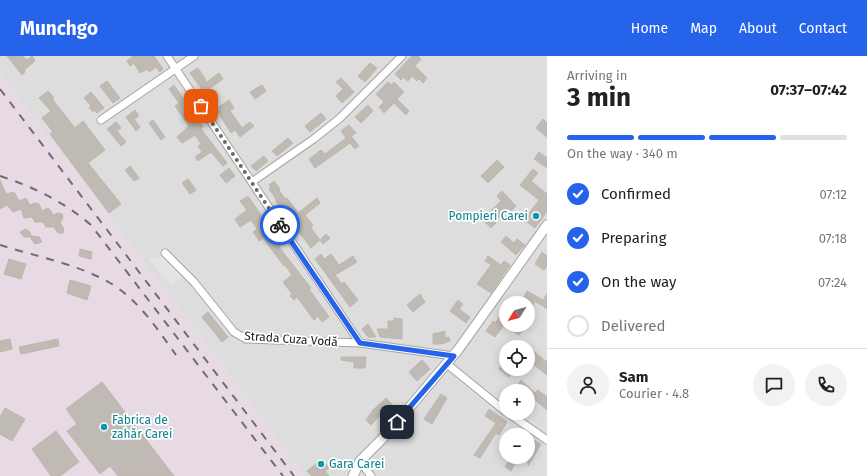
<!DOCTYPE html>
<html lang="en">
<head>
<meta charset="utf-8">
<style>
  :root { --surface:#fff; --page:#f2f2f2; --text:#202124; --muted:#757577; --line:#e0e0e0; --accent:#2563eb }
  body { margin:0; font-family:"Fira Sans",sans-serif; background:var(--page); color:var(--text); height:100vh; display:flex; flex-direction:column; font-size:15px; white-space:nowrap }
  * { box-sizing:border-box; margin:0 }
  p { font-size:13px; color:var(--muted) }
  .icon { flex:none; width:22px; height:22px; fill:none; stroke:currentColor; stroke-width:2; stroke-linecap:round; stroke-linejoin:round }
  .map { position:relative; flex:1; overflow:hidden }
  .side { display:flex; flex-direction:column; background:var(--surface); width:320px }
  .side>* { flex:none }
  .needle { width:26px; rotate:233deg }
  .buttons { position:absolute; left:499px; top:240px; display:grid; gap:8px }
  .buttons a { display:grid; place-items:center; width:36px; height:36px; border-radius:50%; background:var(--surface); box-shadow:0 2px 10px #0003; font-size:20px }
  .pin { position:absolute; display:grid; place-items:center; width:34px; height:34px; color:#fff; margin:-17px; border-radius:8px; box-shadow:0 2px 6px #0006 }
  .courier { position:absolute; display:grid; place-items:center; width:40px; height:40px; margin:-20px; border:3px solid #2563eb; border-radius:50%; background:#fff; color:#222; box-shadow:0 1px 5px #0007 }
  .overview em { font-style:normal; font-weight:700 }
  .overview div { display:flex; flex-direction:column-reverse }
  .overview { display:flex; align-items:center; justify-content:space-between; height:68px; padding:0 20px }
  h1 { font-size:26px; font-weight:700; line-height:30px }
  .bar { display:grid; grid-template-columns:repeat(4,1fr); gap:6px 4px; align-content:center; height:48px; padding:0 20px }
  .bar i { height:5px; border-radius:3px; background:var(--line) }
  .bar .selected { background:var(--accent) }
  .bar p { grid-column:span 4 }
  .line { display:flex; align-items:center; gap:10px; padding:0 20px; border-top:1px solid var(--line) }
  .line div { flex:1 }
  .round { display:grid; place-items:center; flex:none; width:42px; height:42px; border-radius:21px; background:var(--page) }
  ol { padding:0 20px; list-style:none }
  li { display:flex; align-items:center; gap:12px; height:44px }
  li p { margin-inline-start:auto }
  li .icon { padding:4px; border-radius:50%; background:var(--accent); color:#fff; stroke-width:4 }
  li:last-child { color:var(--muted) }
  li i { width:22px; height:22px; border:2px solid var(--line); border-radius:50% }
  header { display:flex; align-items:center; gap:24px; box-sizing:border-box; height:56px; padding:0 20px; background:var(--accent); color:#fff }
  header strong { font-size:19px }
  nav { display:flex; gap:22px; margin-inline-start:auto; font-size:14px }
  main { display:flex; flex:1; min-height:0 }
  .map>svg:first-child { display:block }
</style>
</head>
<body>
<header>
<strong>Munchgo</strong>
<nav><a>Home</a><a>Map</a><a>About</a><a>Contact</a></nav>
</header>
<main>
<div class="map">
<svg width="547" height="420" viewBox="0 0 547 420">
  <rect width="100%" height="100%" fill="#f0eee7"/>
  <!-- residential -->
  <path fill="#dedddd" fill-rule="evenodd" d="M0,0H547V420H304L205,287L0,18ZM506,247H528V269H506ZM506,291H528V313H506ZM506,335H528V357H506ZM506,379H528V401H506Z"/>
  <!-- industrial -->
  <path fill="#e8dae4" d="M0,18L205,287L304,420H0Z"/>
  <!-- parking -->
  <path fill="#e4e4e4" d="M164,199L184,220L172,229L148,204Z"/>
  <!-- building -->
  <path fill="#c0bab4" stroke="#c0b6ab" d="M7,0H23L27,4L32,0L35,5L24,14L25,16L22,19Z
    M133,0H154L163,13L160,16L156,11L149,16L147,13L140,17L134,7L130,10L127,5Z
    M412,0H418L421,3L415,10L427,22L423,27L419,23L417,25L412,20L408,25L403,21L401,24L395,18Z
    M370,7L377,12L365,26L358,20Z
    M198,12L207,26L219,17L223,23L209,33L212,37L207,40L190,17Z
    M341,22L354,36L342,47L336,40L343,33L336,26Z
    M107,25L120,42L113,47L100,30Z
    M388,26L391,29L394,26L404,36L397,43L409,55L406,59L394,47L384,57L379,51L384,46L376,38Z
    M174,29L203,71L201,73L227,107L223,110L211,96L198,105L195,101L202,96L198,90L201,88L195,79L182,87L177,81L189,70L175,50L179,47L169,33Z
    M262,29L266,35L255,43L250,36Z
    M48,35L54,42L52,43L75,72L83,65L105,94L88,107L121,148L109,157L50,78L53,76L42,62L51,55L39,42Z
    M91,36L104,52L97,57L94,54L93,56L89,51L91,50L84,42Z
    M229,44L234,52L230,55L242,72L250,66L254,70L240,81L235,74L231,77L216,53Z
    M368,49L373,55L361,67L355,61Z
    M135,54L139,60L134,63L140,71L136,75L126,61Z
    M321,57L326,63L310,76L305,70Z
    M543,63L547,67V81L536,72Z
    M153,64L165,81L161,84L149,67Z
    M116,66L121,72L117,75L126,86L121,90L107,73Z
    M349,69L356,77L351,80L359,90L355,93L350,87L315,112L309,103L321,94L325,98L346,82L341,75Z
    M288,82L293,87L277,100L272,95Z
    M539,96L547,102V112L534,103Z
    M264,100L268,105L256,115L251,110Z
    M497,104L504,111L488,127L481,120Z
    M130,110L139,122L134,125L125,114Z
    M229,112L235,120L226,127L220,119Z
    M533,113L538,117L531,125L547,138V156L535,172L524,164L539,144L520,129Z
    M188,123L196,134L190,138L182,127Z
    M0,124L6,138L14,136L19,145L26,142L30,149L35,147L39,148L42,155L48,152L51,155L53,159L58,157L62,158L63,162L60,167L64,173L63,177H58L54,171H46L43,166H35L32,161L24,162L21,153L13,156L7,149L0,153Z
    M274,125L280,133L279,134L285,143L287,142L298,157L317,142L320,147L305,159L313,169L311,172L320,184L326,178L330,182L323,188L320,184L311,192L275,144L276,143L269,133L271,132L269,129Z
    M502,135L516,150L511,155L509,152L495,165L496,167L491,172L482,163L501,145L497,140Z
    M248,140L272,175L281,190L279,191L311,232L309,233L329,261L322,266L318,260L314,264L297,241L294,244L290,240L292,238L283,226L292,219L285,209L284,210L263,182L259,185L253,176L257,173L251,164L240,171L235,163L247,154L240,145Z
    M26,173L30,176L31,180L39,181L42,186L35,188L30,181H24L20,176Z
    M506,180L514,187L517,183L525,189L516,199L501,186Z
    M80,193L92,196L91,203L79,200Z
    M542,196L547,200V210L544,214L535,208Z
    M321,198L324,203L331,198L339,209L353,200L357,206L335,219L342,228L344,226L358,244L350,251L315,203Z
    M488,200L501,209L504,205L510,209L491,237L477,228L491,209L485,205Z
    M9,203L26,208L21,223L4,218Z
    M70,224L91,230L87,244L67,237Z
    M527,235L543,244L547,238V253L535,245L533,249L523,243Z
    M420,238L425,246L413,256L407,249Z
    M458,244L463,248L459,253L470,261L466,267L450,255Z
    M208,256L228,281L222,286L202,261Z
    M502,257L506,260V269H519L524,273L519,279L504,269L495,281L486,275L493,265L495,267Z
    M394,262L402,263V283L380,281L377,273H388V265H394Z
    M368,268L376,281H368L362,273Z
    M445,275V282L449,281L450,285L441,288H433V278Z
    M10,283L12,293L0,296V285Z
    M58,283L59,290L21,298L19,291Z
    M531,293L547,306V319L528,304V298Z
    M341,301H366L365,312H354V306L341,304Z
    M422,304L430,313L417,325L409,316Z
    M506,304V313H515L509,321L499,313Z
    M521,324L535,337L538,334L547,341V354L528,338V335H525L518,328Z
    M102,326L174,420H118L110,410L100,418L67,375L77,368L66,353Z
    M441,338L447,342L432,368L424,363Z
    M386,342L393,350L380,361L379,360L371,369L366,364L373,354Z
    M5,352L25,363L12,385L0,378V361Z
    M489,353L507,366L499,379L496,377L480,402L474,399L496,367L485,360Z
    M56,375L79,406L60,420H51L32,393Z
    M534,384L541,388L528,410V394Z
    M511,401H518L511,415L505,411Z
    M322,403L329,412L325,415L329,420H312L307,415Z"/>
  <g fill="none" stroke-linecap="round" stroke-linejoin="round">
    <defs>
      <path id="minor" d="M167,0L360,287
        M101,64L194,0
        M252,126L315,82L340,62L402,0
        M165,197L194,226L234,276L246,283L360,287L454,300
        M447,308L506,356
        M508,357L547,384
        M360,405L371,420"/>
      <path id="tertiary" d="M353,420L360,405L387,378L458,294L547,169"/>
    </defs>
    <!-- minor casing -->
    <use href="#minor" stroke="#a4a4a4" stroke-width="9"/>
    <!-- tertiary casing -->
    <use href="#tertiary" stroke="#a4a4a4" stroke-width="11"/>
    <!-- minor -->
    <use href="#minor" stroke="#fff" stroke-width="7"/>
    <!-- tertiary -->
    <use href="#tertiary" stroke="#fff" stroke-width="9"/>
    <!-- rail -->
    <path stroke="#6e6e6e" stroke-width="2" stroke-dasharray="8 8" stroke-linecap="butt" d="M0,33L294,420
      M0,120C34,131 64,146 91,169L283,420
      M0,189C35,200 80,209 110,227C138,243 158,274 176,299"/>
  </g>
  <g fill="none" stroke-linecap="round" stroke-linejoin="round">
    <!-- done -->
    <path stroke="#696866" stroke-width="4" stroke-dasharray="0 7.2" d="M201,50L280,169"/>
    <!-- route -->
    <path stroke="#2563eb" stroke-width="5" d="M280,169L360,287L454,300L397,366"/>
  </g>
  <!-- markers -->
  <g fill="#0f9aa8" stroke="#fff" stroke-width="1.5">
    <circle cx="536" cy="160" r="4"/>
    <circle cx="104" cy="371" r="4"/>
    <circle cx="321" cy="408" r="4"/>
  </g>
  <g text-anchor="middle" stroke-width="3.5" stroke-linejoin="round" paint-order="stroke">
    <!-- culture labels -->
    <g font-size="12" fill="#0d838f" stroke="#fff" text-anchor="start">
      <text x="528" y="164" text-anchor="end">Pompieri Carei</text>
      <text x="112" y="368">Fabrica de<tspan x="112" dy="14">zahăr Carei</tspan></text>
      <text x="329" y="412">Gara Carei</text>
    </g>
    <!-- street labels -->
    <g font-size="12" fill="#202020" stroke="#fff">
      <text transform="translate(291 283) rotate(4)" y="4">Strada Cuza Vodă</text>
    </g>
  </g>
</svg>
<div class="buttons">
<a><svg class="needle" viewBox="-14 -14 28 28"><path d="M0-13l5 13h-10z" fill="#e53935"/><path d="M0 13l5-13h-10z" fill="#757577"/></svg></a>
<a><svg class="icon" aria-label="locate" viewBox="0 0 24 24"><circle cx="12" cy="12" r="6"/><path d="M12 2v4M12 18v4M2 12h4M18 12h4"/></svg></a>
<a>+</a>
<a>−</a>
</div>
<div class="pin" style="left:201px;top:50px;background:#ea580c"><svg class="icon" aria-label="bag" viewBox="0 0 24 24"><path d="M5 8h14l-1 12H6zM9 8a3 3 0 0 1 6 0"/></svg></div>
<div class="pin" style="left:397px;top:366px;background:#1f2937"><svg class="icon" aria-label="home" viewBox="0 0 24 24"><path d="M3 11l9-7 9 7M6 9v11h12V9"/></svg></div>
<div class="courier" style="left:280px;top:169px"><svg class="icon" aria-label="bike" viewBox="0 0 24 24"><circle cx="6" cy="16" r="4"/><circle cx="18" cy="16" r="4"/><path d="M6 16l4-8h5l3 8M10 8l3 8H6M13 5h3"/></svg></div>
</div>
<section class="side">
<div class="overview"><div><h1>3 min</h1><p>Arriving in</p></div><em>07:37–07:42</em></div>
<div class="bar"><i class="selected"></i><i class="selected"></i><i class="selected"></i><i></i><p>On the way · 340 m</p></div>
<ol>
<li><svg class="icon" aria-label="check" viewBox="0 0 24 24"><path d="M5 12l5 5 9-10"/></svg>Confirmed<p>07:12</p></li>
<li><svg class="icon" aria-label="check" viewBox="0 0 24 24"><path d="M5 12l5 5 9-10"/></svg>Preparing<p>07:18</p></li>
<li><svg class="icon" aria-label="check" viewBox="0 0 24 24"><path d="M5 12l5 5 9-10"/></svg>On the way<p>07:24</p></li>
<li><i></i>Delivered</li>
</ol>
<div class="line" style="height:72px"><a class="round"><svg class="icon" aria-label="person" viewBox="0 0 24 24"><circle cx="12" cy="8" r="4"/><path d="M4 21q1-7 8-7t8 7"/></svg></a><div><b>Sam</b><p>Courier · 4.8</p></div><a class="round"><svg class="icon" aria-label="chat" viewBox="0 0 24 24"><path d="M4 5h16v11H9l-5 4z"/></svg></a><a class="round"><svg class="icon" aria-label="phone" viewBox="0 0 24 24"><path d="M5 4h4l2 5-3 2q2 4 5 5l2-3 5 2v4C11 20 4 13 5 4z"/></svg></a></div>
</section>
</main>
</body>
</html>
